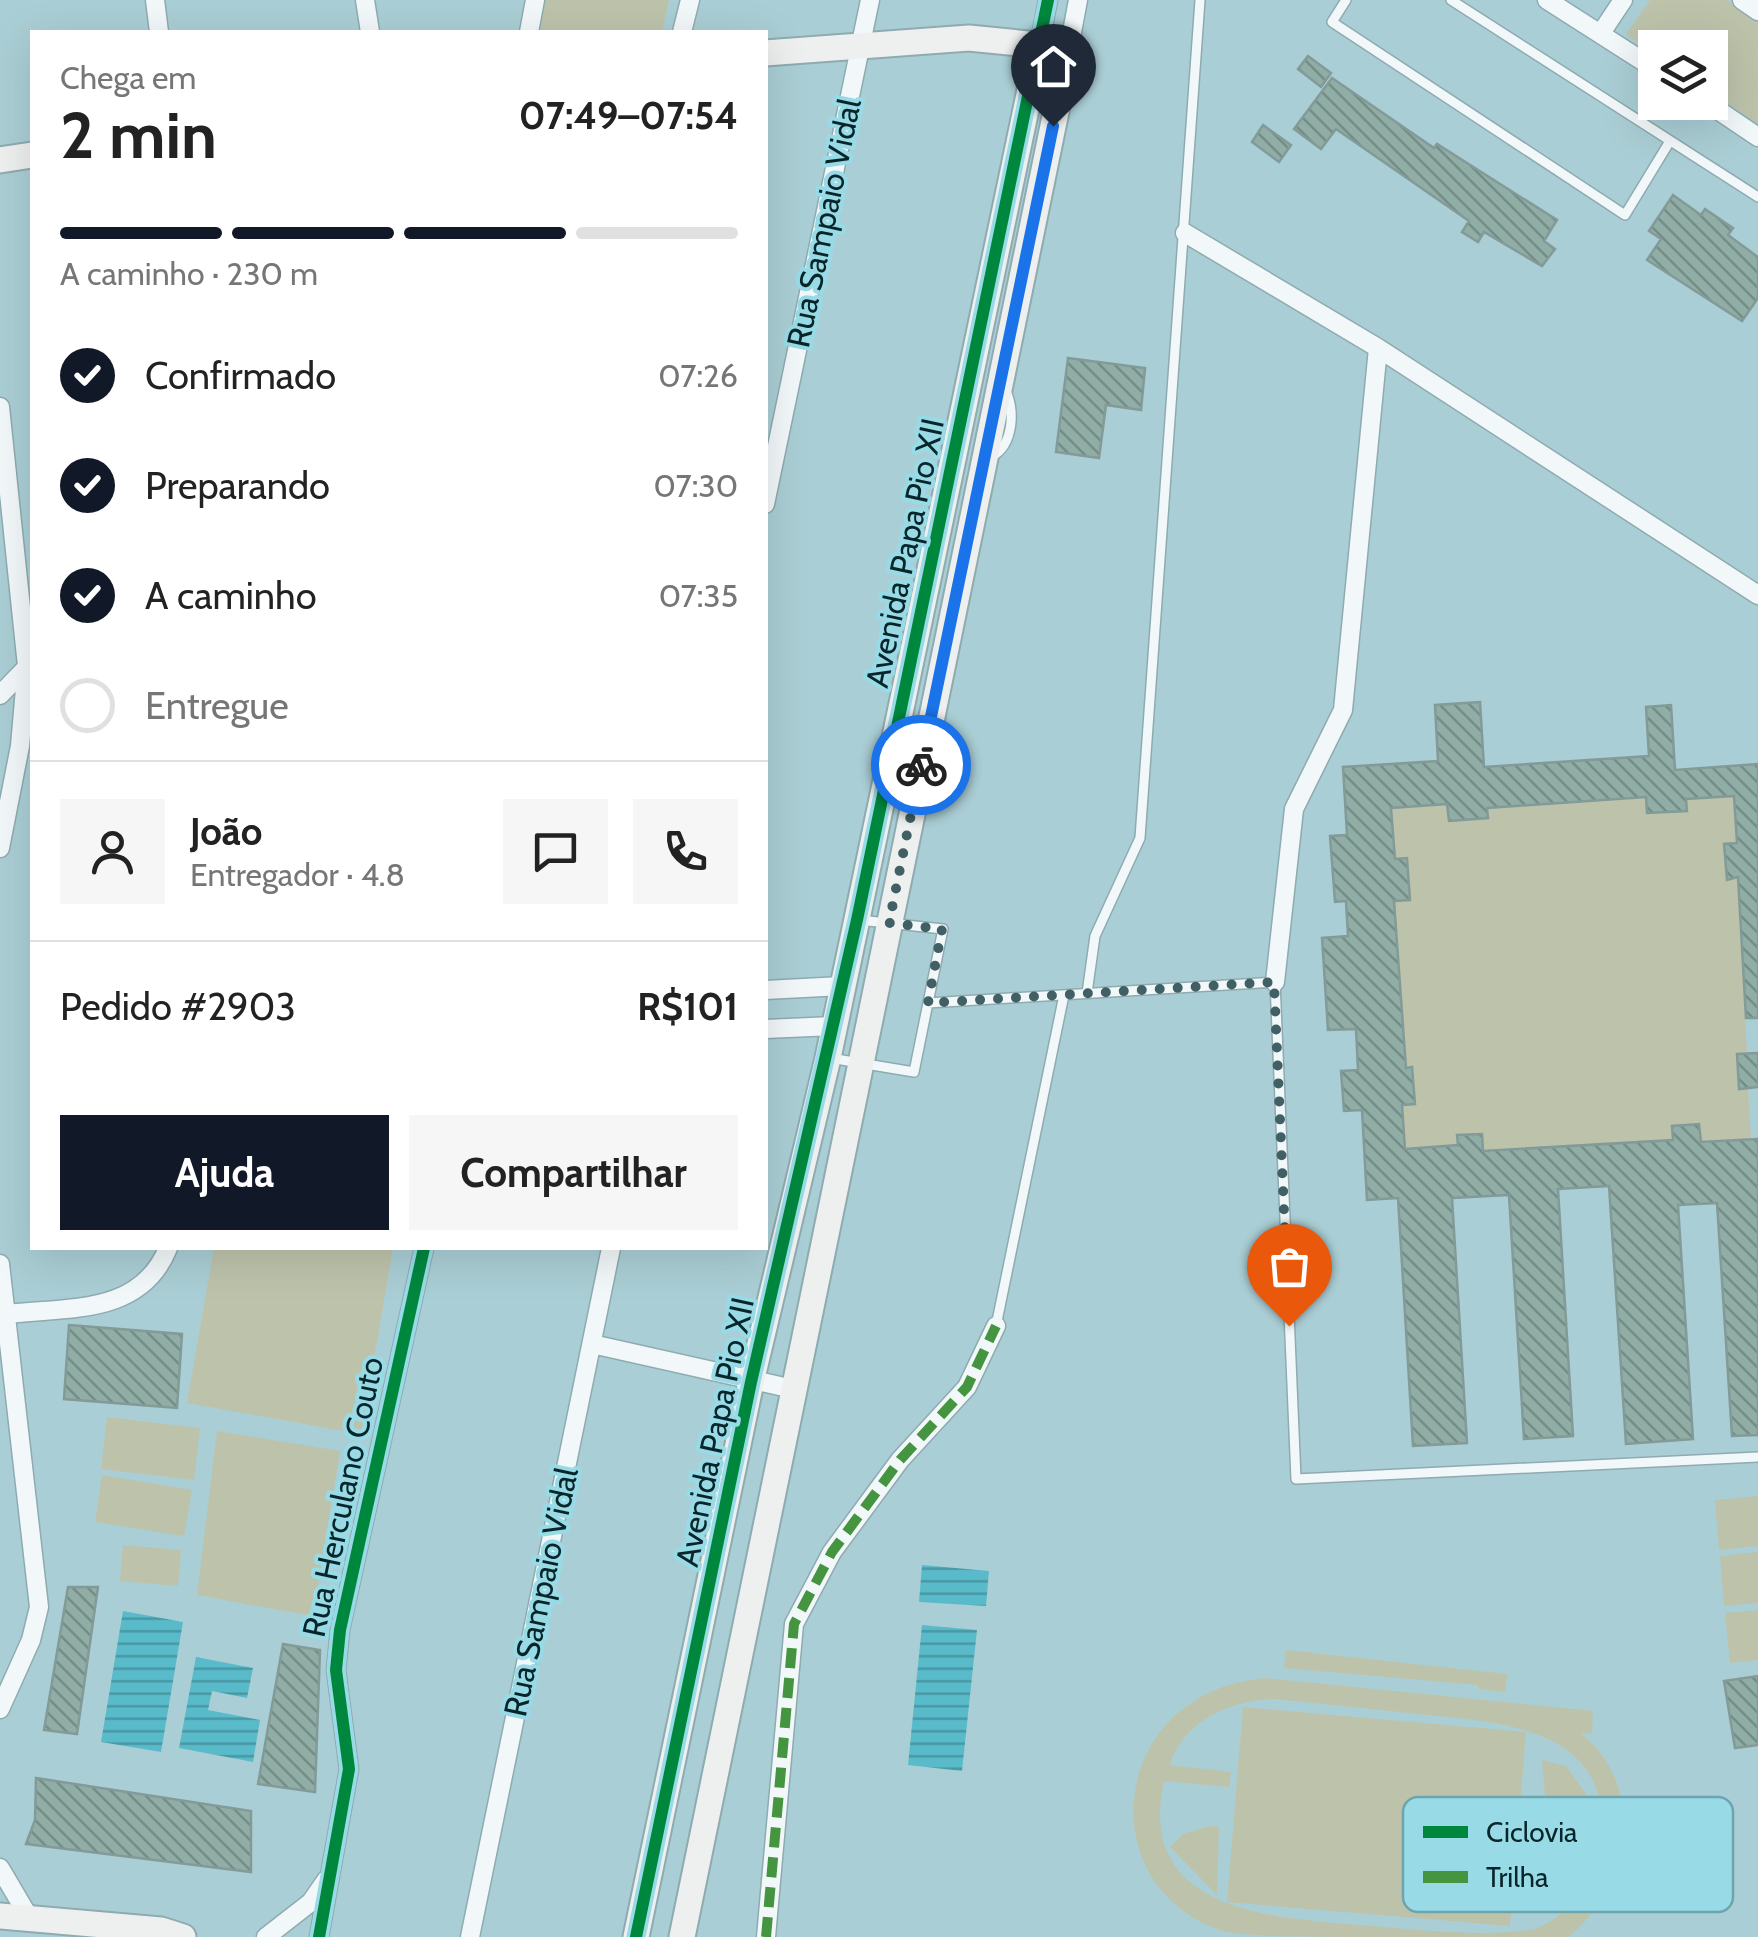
<!DOCTYPE html>
<html lang="pt">
<head>
<meta charset="utf-8">
<style>
  :root { --surface:#fff; --page:#f6f6f6; --text:#222; --muted:#767676; --line:#e0e0e0; --accent:#111827 }
  body { margin:0; font-family:Cabin,sans-serif; background:var(--page); color:var(--text); height:100vh; display:flex; flex-direction:column; font-size:38px; white-space:nowrap }
  * { box-sizing:border-box; margin:0 }
  p { font-size:32px; color:var(--muted) }
  .icon { flex:none; width:55px; height:55px; fill:none; stroke:currentColor; stroke-width:2; stroke-linecap:round; stroke-linejoin:round }
  .map { position:relative; flex:1; overflow:hidden }
  .side { position:absolute; left:30px; top:30px; width:738px; height:1220px; display:flex; flex-direction:column; background:var(--surface); border-radius:0px; box-shadow:0 10px 40px #0002 }
  .side>* { flex:none }
  .fabs { position:absolute; left:1638px; top:30px; display:grid; gap:20px }
  .fabs a { display:grid; place-items:center; width:90px; height:90px; border-radius:0px; background:var(--surface); box-shadow:0 10px 40px #0002; font-size:50px }
  .pin { position:absolute; display:grid; place-items:center; width:85px; height:85px; color:#fff; margin:-102px -42px; border-radius:50% 50% 50% 0; rotate:-45deg; box-shadow:0 0 10px #0007 }
  .pin .icon { rotate:45deg }
  .courier { position:absolute; display:grid; place-items:center; width:100px; height:100px; margin:-50px; border:8px solid #1a73e8; border-radius:50%; background:#fff; color:#222; box-shadow:0 2px 12px #0007 }
  .head em { font-style:normal; font-weight:800 }
  .head div { display:flex; flex-direction:column-reverse }
  .head { display:flex; align-items:center; justify-content:space-between; height:170px; padding:0 30px }
  h1 { font-size:65px; font-weight:800; line-height:75px }
  .bar { display:grid; grid-template-columns:repeat(4,1fr); gap:15px 10px; align-content:center; height:120px; padding:0 30px }
  .bar i { height:12px; border-radius:8px; background:var(--line) }
  .bar .current { background:var(--accent) }
  .bar p { grid-column:span 4 }
  .line { display:flex; align-items:center; gap:25px; padding:0 30px; border-top:2px solid var(--line) }
  .line div { flex:1 }
  .round { display:grid; place-items:center; flex:none; width:105px; height:105px; border-radius:0px; background:var(--page) }
  ol { padding:0 30px; list-style:none }
  li { display:flex; align-items:center; gap:30px; height:110px }
  li p { margin-inline-start:auto }
  li .icon { padding:10px; border-radius:50%; background:var(--accent); color:#fff; stroke-width:4 }
  li:last-child { color:var(--muted) }
  li i { width:55px; height:55px; border:5px solid var(--line); border-radius:50% }
  .primary-button { display:flex; gap:20px; margin-top:auto; padding:20px 30px }
  .primary-button a { flex:1; height:115px; border-radius:0px; background:var(--accent); color:#fff; font-size:40px; font-weight:800; line-height:115px; text-align:center }
  .primary-button a+a { background:var(--page); color:var(--text) }
  .map>svg:first-child { display:block }
</style>
</head>
<body>
<div class="map">
<svg width="1758" height="1937" viewBox="0 0 1758 1937">
  <defs>
    <pattern id="water-rules" width="6" height="5" patternUnits="userSpaceOnUse" patternTransform="scale(2.5)"><rect width="6" height="5" fill="#59bbca"/><path d="M0 2.5h6" fill="none" stroke="#4898a4"/></pattern>
    <pattern id="building-back-hatch" width="6" height="6" patternUnits="userSpaceOnUse" patternTransform="scale(2.5)"><rect width="6" height="6" fill="#90ada6"/><path d="M-1 5l2 2M0 0l6 6M5-1l2 2" fill="none" stroke="#748d87"/></pattern>
  </defs>
  <rect width="100%" height="100%" fill="#aaced5"/>
  <!-- green -->
  <path fill="#bdc3ab" fill-rule="evenodd" d="M544,0H669L662,32H540Z
    M1650,0H1727L1758,20V124L1710,91V48H1655V54L1626,34Z
    M1734,796L1737,843L1724,844L1728,879L1738,877L1747,1054L1737,1055L1739,1088H1748L1751,1139L1701,1142L1699,1124L1672,1126L1673,1140L1483,1151L1457,1135L1458,1145L1405,1149L1402,1105L1415,1103L1412,1068H1406L1394,901L1409,900L1407,858L1395,859L1391,808L1447,804L1449,821L1488,818L1487,808L1646,797L1647,813L1686,811V799Z
    M214,1248H393L361,1434L187,1403Z
    M107,1417L200,1428L194,1480L101,1469Z
    M217,1431L340,1451L313,1616L197,1595Z
    M102,1475L192,1490L184,1536L95,1522Z
    M1758,1496V1546L1719,1550L1715,1500Z
    M123,1545L181,1550L178,1586L120,1581Z
    M1758,1552V1603L1724,1606L1720,1556Z
    M1758,1610V1660L1730,1663L1725,1613Z
    M1286,1650L1507,1674L1505,1692L1478,1689V1685L1284,1668Z
    M1265,1678L1593,1711L1592,1734L1580,1733C1649,1785 1629,1890 1568,1937C1492,1937 1416,1937 1340,1937C1303,1937 1262,1937 1226,1932C1088,1891 1107,1692 1265,1678ZM1275,1699C1323,1704 1371,1709 1418,1714C1500,1722 1615,1727 1601,1843C1596,1881 1570,1915 1535,1929C1489,1937 1431,1931 1384,1927C1293,1918 1133,1922 1164,1781L1229,1787L1231,1772L1170,1765C1183,1721 1231,1700 1275,1699Z
    M1243,1707L1526,1732L1510,1926L1227,1902Z
    M1542,1760L1566,1766L1592,1802L1579,1836L1585,1877L1556,1909L1526,1904L1536,1872L1526,1868L1532,1851L1542,1854L1548,1834L1547,1816L1536,1817L1534,1797L1545,1795Z
    M1209,1826L1219,1827L1217,1895L1170,1847L1183,1834Z"/>
  <!-- water -->
  <path fill="url(#water-rules)" d="M922,1565L989,1571L986,1606L919,1602Z
    M123,1611L183,1622L161,1752L101,1742Z
    M922,1625L977,1630L962,1771L908,1765Z
    M196,1657L253,1668L247,1698L212,1691L208,1710L260,1720L253,1762L179,1748Z"/>
  <!-- building -->
  <path fill="url(#building-back-hatch)" stroke="#839b98" stroke-width="2.5" d="M1308,56L1331,73L1321,87L1298,69Z
    M1332,78L1434,148L1437,144L1557,220L1544,241L1555,249L1542,266L1484,232L1478,242L1462,232L1469,221L1336,129L1321,149L1294,129Z
    M1263,125L1291,145L1279,162L1252,142Z
    M1673,195L1701,215L1705,209L1733,228L1728,235L1758,257V298L1742,321L1647,260L1661,239L1649,231Z
    M1068,358L1145,368L1141,410L1106,405L1099,458L1056,452Z
    M1480,702L1484,767L1649,756L1646,707L1671,705L1675,770L1758,764V1018H1746L1738,877L1727,880L1724,844L1737,843L1734,796L1686,799L1687,811L1647,813L1646,797L1487,808L1488,818L1449,821L1447,804L1391,808L1395,859L1407,858L1410,900L1394,901L1406,1068L1412,1067L1415,1104L1402,1105L1405,1149L1458,1145L1457,1135L1482,1134L1483,1151L1673,1140L1672,1126L1699,1124L1701,1142L1758,1139V1435L1732,1436L1717,1203L1678,1205L1693,1439L1626,1444L1609,1186L1558,1189L1573,1436L1524,1439L1509,1195L1452,1198L1467,1443L1413,1446L1398,1198L1367,1200L1362,1110L1344,1111L1341,1071L1358,1070L1356,1029L1328,1030L1322,938L1348,936L1346,901L1335,902L1330,836L1347,835L1343,767L1438,761L1435,705Z
    M1758,1053V1087L1739,1089L1737,1054Z
    M69,1325L182,1334L177,1408L64,1399Z
    M68,1587H98L77,1734L44,1730Z
    M283,1644L320,1650L315,1792L258,1784Z
    M1758,1676V1745L1735,1748L1724,1681Z
    M36,1778L251,1811V1872L26,1844L35,1820Z"/>
  <g fill="none" stroke-linecap="round" stroke-linejoin="round">
    <defs>
      <path id="lane" d="M1346,0L1332,22L1625,215L1670,141
        M1451,0L1758,197
        M991,457C1014,446 1016,407 1004,388
        M1087,993L1095,936L1140,838L1200,0
        M928,1003L1275,982L1296,1479L1758,1457
        M830,1058L914,1072L943,929L859,920
        M996,1326L1064,995"/>
      <path id="street" d="M155,0L159,32
        M365,0L370,32
        M1547,0L1655,69
        M1742,0L1758,11
        M529,32L535,0
        M682,32L690,0
        M1601,33L1623,0
        M1040,42L1048,0
        M1069,48L1078,0
        M1706,102L1758,137
        M1185,233L1378,348L1758,595
        M0,407L27,666L20,746L0,848
        M765,504L870,0
        M0,695L29,665
        M1275,982L1294,809L1343,710L1378,348
        M765,990L842,986
        M765,1029L834,1026
        M0,1264L39,1607L31,1640L0,1709
        M8,1314C70,1307 141,1315 168,1248
        M592,1344L793,1389
        M0,1868L30,1919
        M266,1937L311,1902L327,1879
        M319,1937L349,1769L336,1670L340,1630L424,1248
        M470,1937L611,1248
        M766,1937L794,1624L832,1552L900,1460L967,1387L996,1326"/>
      <path id="secondary" d="M0,160L32,155
        M0,1916L161,1930L183,1937
        M636,1937L751,1382L828,1058L1040,42
        M682,1937L1069,48L969,38L765,53"/>
    </defs>
    <!-- lane casing -->
    <use href="#lane" stroke="#8eabb0" stroke-width="12"/>
    <!-- street casing -->
    <use href="#street" stroke="#8eabb0" stroke-width="21"/>
    <!-- secondary casing -->
    <use href="#secondary" stroke="#8eabb0" stroke-width="29"/>
    <!-- lane -->
    <use href="#lane" stroke="#f2f8f9" stroke-width="9"/>
    <!-- street -->
    <use href="#street" stroke="#f2f8f9" stroke-width="18"/>
    <!-- secondary -->
    <use href="#secondary" stroke="#eef0f0" stroke-width="25"/>
    <!-- quiet -->
    <path stroke="#449440" stroke-width="10" stroke-dasharray="20 10" stroke-linecap="butt" d="M766,1937L794,1624L832,1552L900,1460L967,1387L996,1326"/>
    <defs>
      <path id="cycleway" d="M319,1937L349,1769L336,1670L340,1630L424,1248
        M636,1937L751,1382L857,920L1048,0"/>
    </defs>
    <!-- cycleway casing -->
    <use href="#cycleway" stroke="#98dbe7" stroke-width="19"/>
    <!-- cycleway -->
    <use href="#cycleway" stroke="#00873e" stroke-width="12"/>
  </g>
  <g fill="none" stroke-linecap="round" stroke-linejoin="round">
    <!-- done -->
    <path stroke="#416066" stroke-width="10" stroke-dasharray="0 18" d="M921,765L889,923L942,929L928,1003L1274,982L1289,1326"/>
    <!-- route -->
    <path stroke="#1a73e8" stroke-width="12" d="M921,765L1053,126"/>
  </g>
  <g text-anchor="middle" stroke-width="8" stroke-linejoin="round" paint-order="stroke">
    <!-- street labels -->
    <g font-size="32" fill="#08252a" stroke="#98dbe7">
      <text transform="translate(824 223) rotate(-78)" y="11">Rua Sampaio Vidal</text>
      <text transform="translate(905 553) rotate(-78)" y="11">Avenida Papa Pio XII</text>
      <text transform="translate(715 1432) rotate(-78)" y="11">Avenida Papa Pio XII</text>
      <text transform="translate(343 1497) rotate(-78)" y="11">Rua Herculano Couto</text>
      <text transform="translate(541 1592) rotate(-78)" y="11">Rua Sampaio Vidal</text>
    </g>
  </g>
  <!-- legend -->
  <rect x="1403" y="1797" width="330" height="115" rx="15" fill="#98dbe7" stroke="#6da4ae" stroke-width="2.5"/>
  <rect x="1423" y="1826" width="45" height="12" fill="#00873e"/>
  <rect x="1423" y="1871" width="45" height="12" fill="#449440"/>
  <g font-size="28" fill="#08252a">
    <text x="1486" y="1842">Ciclovia</text>
    <text x="1486" y="1887">Trilha</text>
  </g>
</svg>
<div class="fabs">
<a><svg class="icon" aria-label="layers" viewBox="0 0 24 24"><path d="M12 4l9 5-9 5-9-5zM3 14l9 5 9-5"/></svg></a>
</div>
<div class="pin" style="left:1289px;top:1326px;background:#ea580c"><svg class="icon" aria-label="bag" viewBox="0 0 24 24"><path d="M5 8h14l-1 12H6zM9 8a3 3 0 0 1 6 0"/></svg></div>
<div class="pin" style="left:1053px;top:126px;background:#1f2937"><svg class="icon" aria-label="home" viewBox="0 0 24 24"><path d="M3 11l9-7 9 7M6 9v11h12V9"/></svg></div>
<div class="courier" style="left:921px;top:765px"><svg class="icon" aria-label="bike" viewBox="0 0 24 24"><circle cx="6" cy="16" r="4"/><circle cx="18" cy="16" r="4"/><path d="M6 16l4-8h5l3 8M10 8l3 8H6M13 5h3"/></svg></div>
<section class="side">
<div class="head"><div><h1>2 min</h1><p>Chega em</p></div><em>07:49–07:54</em></div>
<div class="bar"><i class="current"></i><i class="current"></i><i class="current"></i><i></i><p>A caminho · 230 m</p></div>
<ol>
<li><svg class="icon" aria-label="check" viewBox="0 0 24 24"><path d="M5 12l5 5 9-10"/></svg>Confirmado<p>07:26</p></li>
<li><svg class="icon" aria-label="check" viewBox="0 0 24 24"><path d="M5 12l5 5 9-10"/></svg>Preparando<p>07:30</p></li>
<li><svg class="icon" aria-label="check" viewBox="0 0 24 24"><path d="M5 12l5 5 9-10"/></svg>A caminho<p>07:35</p></li>
<li><i></i>Entregue</li>
</ol>
<div class="line" style="height:180px"><a class="round"><svg class="icon" aria-label="person" viewBox="0 0 24 24"><circle cx="12" cy="8" r="4"/><path d="M4 21q1-7 8-7t8 7"/></svg></a><div><b>João</b><p>Entregador · 4.8</p></div><a class="round"><svg class="icon" aria-label="chat" viewBox="0 0 24 24"><path d="M4 5h16v11H9l-5 4z"/></svg></a><a class="round"><svg class="icon" aria-label="phone" viewBox="0 0 24 24"><path d="M5 4h4l2 5-3 2q2 4 5 5l2-3 5 2v4C11 20 4 13 5 4z"/></svg></a></div>
<div class="line" style="height:130px"><div>Pedido #2903</div><b>R$101</b></div>
<div class="primary-button"><a>Ajuda</a><a>Compartilhar</a></div>
</section>
</div>
</body>
</html>
